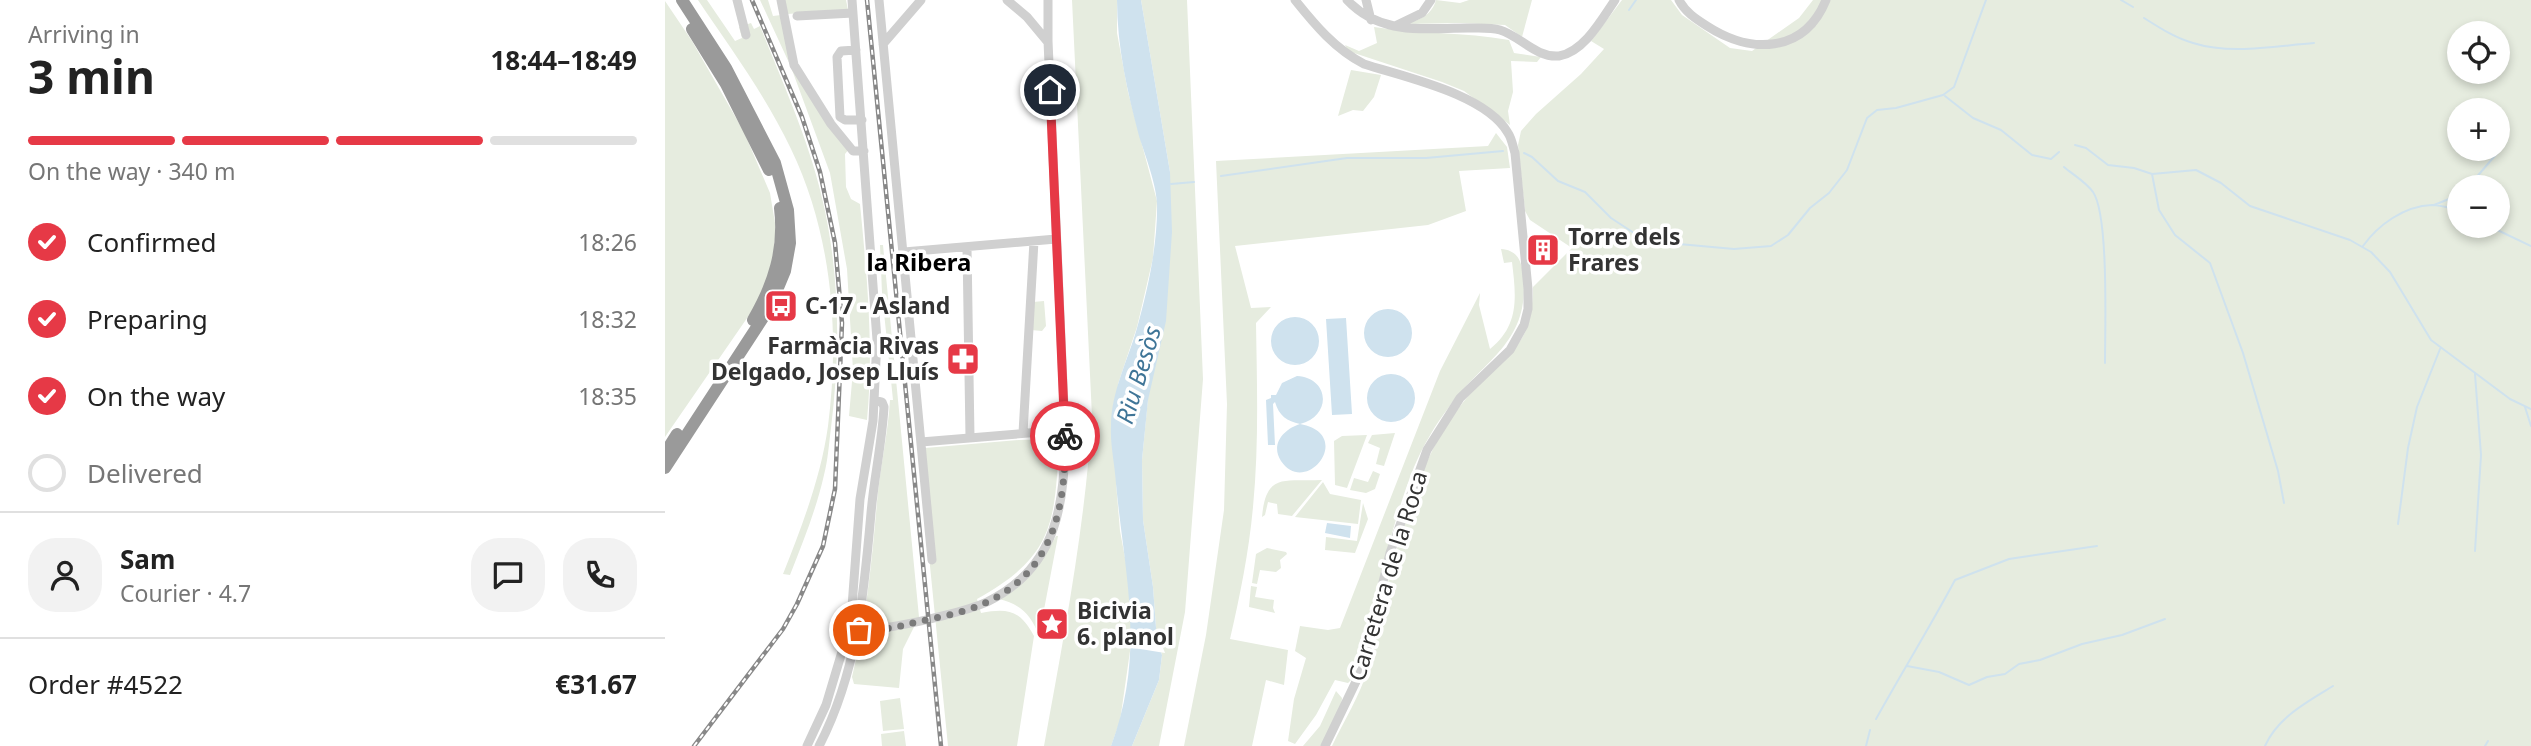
<!DOCTYPE html>
<html lang="en">
<head>
<meta charset="utf-8">
<style>
  :root { --surface:#fff; --page:#f2f2f2; --text:#222; --muted:#767676; --line:#e0e0e0; --accent:#e63946 }
  body { margin:0; font-family:"Noto Sans",sans-serif; background:var(--page); color:var(--text); height:100vh; display:flex; flex-direction:column; font-size:26px; white-space:nowrap }
  * { box-sizing:border-box; margin:0 }
  p { font-size:23px; color:var(--muted) }
  .icon { flex:none; width:38px; height:38px; fill:none; stroke:currentColor; stroke-width:2; stroke-linecap:round; stroke-linejoin:round }
  .map { position:relative; flex:1; overflow:hidden }
  .drawer { display:flex; flex-direction:column; background:var(--surface); width:665px }
  .drawer>* { flex:none }
  .controls { position:absolute; left:1782px; top:21px; display:grid; gap:14px }
  .controls a { display:grid; place-items:center; width:63px; height:63px; border-radius:50%; background:var(--surface); box-shadow:0 4px 10px #0003; font-size:35px }
  .pin { position:absolute; display:grid; place-items:center; width:60px; height:60px; color:#fff; margin:-30px; border:4px solid #fff; border-radius:50%; box-shadow:0 2px 7px #0007 }
  .courier { position:absolute; display:grid; place-items:center; width:70px; height:70px; margin:-35px; border:5px solid #e63946; border-radius:50%; background:#fff; color:#222; box-shadow:0 2px 9px #0007 }
  .head em { font-style:normal; font-weight:700 }
  .head div { display:flex; flex-direction:column-reverse }
  .head { display:flex; align-items:center; justify-content:space-between; height:119px; padding:0 28px }
  h1 { font-size:46px; font-weight:700; line-height:52px }
  .bar { display:grid; grid-template-columns:repeat(4,1fr); gap:10px 7px; align-content:center; height:84px; padding:0 28px }
  .bar i { height:9px; border-radius:5px; background:var(--line) }
  .bar .current { background:var(--accent) }
  .bar p { grid-column:span 4 }
  .line { display:flex; align-items:center; gap:18px; padding:0 28px; border-top:2px solid var(--line) }
  .line div { flex:1 }
  .round { display:grid; place-items:center; flex:none; width:74px; height:74px; border-radius:28px; background:var(--page) }
  ol { padding:0 28px; list-style:none }
  li { display:flex; align-items:center; gap:21px; height:77px }
  li p { margin-inline-start:auto }
  li .icon { padding:7px; border-radius:50%; background:var(--accent); color:#fff; stroke-width:4 }
  li:last-child { color:var(--muted) }
  li i { width:38px; height:38px; border:4px solid var(--line); border-radius:50% }
  main { display:flex; flex:1; min-height:0 }
  .map>svg:first-child { display:block }
</style>
</head>
<body>
<main>
<section class="drawer">
<div class="head"><div><h1>3 min</h1><p>Arriving in</p></div><em>18:44–18:49</em></div>
<div class="bar"><i class="current"></i><i class="current"></i><i class="current"></i><i></i><p>On the way · 340 m</p></div>
<ol>
<li><svg class="icon" aria-label="check" viewBox="0 0 24 24"><path d="M5 12l5 5 9-10"/></svg>Confirmed<p>18:26</p></li>
<li><svg class="icon" aria-label="check" viewBox="0 0 24 24"><path d="M5 12l5 5 9-10"/></svg>Preparing<p>18:32</p></li>
<li><svg class="icon" aria-label="check" viewBox="0 0 24 24"><path d="M5 12l5 5 9-10"/></svg>On the way<p>18:35</p></li>
<li><i></i>Delivered</li>
</ol>
<div class="line" style="height:126px"><a class="round"><svg class="icon" aria-label="person" viewBox="0 0 24 24"><circle cx="12" cy="8" r="4"/><path d="M4 21q1-7 8-7t8 7"/></svg></a><div><b>Sam</b><p>Courier · 4.7</p></div><a class="round"><svg class="icon" aria-label="chat" viewBox="0 0 24 24"><path d="M4 5h16v11H9l-5 4z"/></svg></a><a class="round"><svg class="icon" aria-label="phone" viewBox="0 0 24 24"><path d="M5 4h4l2 5-3 2q2 4 5 5l2-3 5 2v4C11 20 4 13 5 4z"/></svg></a></div>
<div class="line" style="height:91px"><div>Order #4522</div><b>€31.67</b></div>
</section>
<div class="map">
<svg width="1866" height="746" viewBox="0 0 1866 746">
  <rect width="100%" height="100%" fill="#fff"/>
  <!-- green -->
  <path fill="#e6ecdf" fill-rule="evenodd" d="M33,0H42L70,41L77,38L74,27L86,23L89,29L95,26C119,86 147,147 160,211C175,283 175,355 166,428C164,443 163,460 159,475C151,510 138,542 125,575L118,574C137,526 156,477 163,426C175,333 167,234 126,149C101,96 66,49 33,0Z
    M95,0H103L108,16L116,15L128,68L184,149L180,154L181,187L186,199L195,204C202,276 209,347 202,420L184,416L188,370L182,269L165,173L126,67Z
    M119,0H181L183,10L122,14Z
    M407,0H452V33L463,92L492,201L488,258L472,327L453,384L451,483L455,531L464,579L467,637L455,721L446,746H379C399,636 420,527 427,416Z
    M476,0H522L538,379L520,612L494,746H467L494,680L497,655L492,641L488,587L478,520L477,460L505,172Z
    M771,0L795,3L804,0H867L857,37L840,25L795,23L741,24C754,20 767,15 771,0Z
    M957,0H1006L1017,15L1065,48L1087,51L1134,18L1148,0H1866V746H667C679,721 695,695 703,669C710,649 713,627 717,607C728,560 746,492 768,449C779,427 796,403 814,384C849,348 867,343 868,287L907,248L865,220L860,211L853,145L856,131L871,114L916,74L939,49L926,41ZM1794,33H1832V72H1794ZM1794,110H1832V149H1794ZM1794,187H1832V226H1794Z
    M0,1L27,41L79,132L105,193L111,229L108,260L100,292L0,437Z
    M709,27C754,34 799,32 844,40L849,53L876,57L872,62L846,61L848,92L843,111L845,125L799,91L777,82L683,51L680,45L694,51L712,43Z
    M686,70L716,75L709,97L698,111L688,110L673,116Z
    M831,133L842,147L845,168L794,171L801,211L763,225L570,246L586,308L606,307L591,323C592,384 594,446 588,507C584,551 575,596 565,639L623,650L619,685L601,680L587,746H519L541,635L559,510L562,404L551,161L823,146Z
    M215,245H218L254,617L238,649L234,688L189,684L187,677C201,620 207,561 212,502C215,468 223,434 225,400H228L217,293Z
    M836,249C851,250 856,259 858,273C866,343 820,358 784,407C770,425 758,446 749,467C722,535 710,608 689,677L683,683L670,680L651,715L630,744L623,741L629,699L641,658L630,651L635,626L663,630L675,628L775,371L815,293L814,305L825,349C855,325 851,296 847,262L839,263Z
    M379,301L381,326L377,331L366,330L368,302Z
    M730,433L719,466L711,464L715,448L703,443L707,435Z
    M702,435L682,488L670,485L669,441L677,436Z
    M394,439C390,521 390,556 312,599L316,613C343,608 355,610 369,636L352,746H283L261,526L260,448L354,440Z
    M708,471L715,474L710,489L701,493L685,490L689,478L703,482Z
    M657,480L627,516L613,514L612,504L603,502L600,515L597,517C601,472 619,482 657,480Z
    M658,482L665,494L696,500L693,524L630,517Z
    M698,503L703,519L690,553L660,550L661,537L692,541Z
    M391,536H393L374,636C367,616 356,604 334,599C362,580 375,566 391,536Z
    M602,548L621,552L622,554L615,560L616,568L611,572L595,570L592,584L587,583L591,554Z
    M586,586L592,587L590,597L609,600L608,608L610,613L584,607Z
    M671,691L677,698L676,708L657,746H638L655,726Z
    M235,698L239,729L218,731L215,701Z
    M239,731L241,746H217L216,734Z"/>
  <!-- water -->
  <path fill="#cfe2ee" d="M452,0H476L505,172L507,232L501,321L483,400L477,460L478,520L488,587L492,641L497,655L494,680L467,746H446C481,652 460,578 451,484C450,465 445,445 446,426C446,392 463,360 472,328C483,289 493,243 492,203C491,183 480,155 474,136C462,91 452,46 452,0Z
    M699 333a24 24 0 1 1 48 0a24 24 0 1 1-48 0Z
    M606 341a24 24 0 1 1 48 0a24 24 0 1 1-48 0Z
    M681,318L687,414L667,415L661,319Z
    M702 398a24 24 0 1 1 48 0a24 24 0 1 1-48 0Z
    M632,376C665,378 667,416 635,424C691,434 641,498 616,461C605,444 619,429 635,424C622,421 614,416 610,402L608,404L610,445H603L601,400L606,398V395H611L617,383Z
    M662,523L686,526L685,538L660,533Z"/>
  <!-- pier -->
  <path fill="#fff" d="M464,639L497,645L500,653L463,647Z"/>
  <g fill="none" stroke-linecap="round" stroke-linejoin="round">
    <!-- stream -->
    <path stroke="#cfe2ee" stroke-width="2" d="M1456,0L1468,7
      M964,10L971,0
      M1479,18C1495,28 1510,38 1528,43C1566,55 1610,46 1649,43
      M1280,96L1308,118L1336,130L1367,155L1386,159L1394,152
      M1410,145L1421,148L1443,165L1469,168L1487,174L1531,170L1556,183L1585,206L1685,240L1706,252L1725,272L1766,340L1845,399L1866,409
      M859,153L867,157L893,181L920,192L946,218L969,233L992,242L1069,249L1106,246L1123,235L1145,208L1164,193L1182,170L1202,118L1212,110L1231,108L1278,95L1289,87L1321,0
      M1399,167C1407,174 1421,182 1428,192C1444,215 1440,330 1440,363
      M1487,174L1494,210L1510,235L1545,263L1578,353L1613,471L1619,503
      M556,176L682,158H761L838,151
      M506,184L529,182
      M1803,187L1834,151
      M1769,205L1794,195
      M1824,226L1866,246
      M1698,246C1713,225 1739,206 1767,205C1775,205 1785,208 1794,210
      M1810,374L1816,455L1810,551
      M1860,407L1866,426
      M1733,524L1743,448L1752,407L1775,349
      M1242,666L1274,672L1304,685L1322,677L1340,674L1354,664L1375,660L1417,644L1457,635L1500,619
      M1211,719C1237,672 1265,627 1290,580L1344,559L1432,546
      M1201,746L1205,730
      M1600,746C1613,717 1642,702 1668,686
      M1820,746L1823,741"/>
    <!-- minor -->
    <path stroke="#d0d0d0" stroke-width="9" d="M72,0L81,35
      M116,0L129,65L166,124L188,151H199
      M214,0L267,560
      M342,0L362,17L382,41
      M630,0C650,25 670,49 699,64C739,77 821,94 843,133C847,139 848,147 850,153L863,289V309L859,325L845,350L795,398L762,450L725,553L697,669L660,746
      M682,0C716,36 758,28 803,28C814,28 825,27 835,30C855,36 871,58 894,56C919,52 937,19 950,0
      M701,0L706,20
      M1014,0C1020,12 1031,19 1042,26C1085,54 1139,54 1161,0
      M132,16L188,13
      M730,26L757,13L766,0
      M218,44L256,0
      M191,50L176,51L172,57L175,117L180,120H197
      M302,248L305,437
      M239,252L391,239
      M358,433L369,241
      M256,442L400,430
      M186,620L195,499L208,421L212,340L187,0
      M182,635C189,636 196,633 203,631C224,627 245,624 265,619C284,614 304,610 322,602C394,567 400,501 400,430L383,41V0
      M142,746L161,705L182,635
      M154,746C192,673 199,594 206,513C209,478 217,443 219,407L217,402L209,400"/>
    <!-- highway -->
    <path stroke="#9a9a9a" stroke-width="12" d="M27,29L61,84L104,170
      M88,320C109,284 120,249 115,208
      M0,453L12,434
      M0,468L105,307L120,271L125,243L123,210L110,163L61,68L17,0"/>
    <defs>
      <path id="rail" d="M202,0L276,746
        M29,746L118,629L132,604L158,546L170,489L177,323L170,243L155,172L137,117L87,0"/>
    </defs>
    <!-- rail casing -->
    <use href="#rail" stroke="#888" stroke-width="4.5"/>
    <!-- rail -->
    <use href="#rail" stroke="#fff" stroke-width="2" stroke-dasharray="5" stroke-linecap="butt"/>
  </g>
  <g fill="none" stroke-linecap="round" stroke-linejoin="round">
    <!-- done -->
    <path stroke="#7a7a7a" stroke-width="7" stroke-dasharray="0 12.6" d="M194,630L191,634C208,630 226,629 243,624C268,618 297,614 320,603C390,571 401,505 400,436"/>
    <!-- route -->
    <path stroke="#e63946" stroke-width="9" d="M385,90L400,436"/>
  </g>
  <!-- icons -->
  <defs>
    <symbol id="building-square" viewBox="-11 -11 22 22"><rect x="-9" y="-9" width="18" height="18" rx="4" fill="#e63946" stroke="#fff"/><path d="M-4-6H4V6H1V3H-1V6H-4ZM-2.5-4.3h1.7v1.8h-1.7ZM.8-4.3h1.7v1.8H.8ZM-2.5-1h1.7V.8h-1.7ZM.8-1h1.7V.8H.8Z" fill="#fff"/></symbol>
    <symbol id="bus-square" viewBox="-11 -11 22 22"><rect x="-9" y="-9" width="18" height="18" rx="4" fill="#e63946" stroke="#fff"/><path d="M-5-6H5V4H4V6H2V4H-2V6H-4V4H-5ZM-3.5-4V0h7V-4ZM-3.5 1.2v1.5H-2V1.2ZM2 1.2v1.5H3.5V1.2Z" fill="#fff"/></symbol>
    <symbol id="pharmacy-square" viewBox="-11 -11 22 22"><rect x="-9" y="-9" width="18" height="18" rx="4" fill="#e63946" stroke="#fff"/><path d="M-2-6h4v4h4v4h-4v4h-4v-4h-4v-4h4Z" fill="#fff"/></symbol>
    <symbol id="sight-square" viewBox="-11 -11 22 22"><rect x="-9" y="-9" width="18" height="18" rx="4" fill="#e63946" stroke="#fff"/><path d="M0-6L1.8-2.2L6-1.7L2.9 1.2L3.7 5.4L0 3.3L-3.7 5.4L-2.9 1.2L-6-1.7L-1.8-2.2Z" fill="#fff"/></symbol>
  </defs>
  <g fill-rule="evenodd">
    <use href="#building-square" x="859" y="231" width="38" height="38"/>
    <use href="#bus-square" x="97" y="287" width="38" height="38"/>
    <use href="#pharmacy-square" x="279" y="340" width="38" height="38"/>
    <use href="#sight-square" x="368" y="605" width="38" height="38"/>
  </g>
  <g text-anchor="middle" stroke-width="7" stroke-linejoin="round" paint-order="stroke">
    <!-- poi labels -->
    <g font-size="23" font-weight="bold" fill="#333" stroke="#fff" text-anchor="start">
      <text x="903" y="245">Torre dels<tspan x="903" dy="26">Frares</tspan></text>
      <text x="140" y="314">C-17 - Asland</text>
      <text x="274" y="354" text-anchor="end">Farmàcia Rivas<tspan x="274" dy="26">Delgado, Josep Lluís</tspan></text>
      <text x="412" y="619">Bicivia<tspan x="412" dy="26">6. planol</tspan></text>
    </g>
    <!-- street labels -->
    <g font-size="23" fill="#333" stroke="#fff">
      <text transform="translate(723 576) rotate(-73)" y="8">Carretera de la Roca</text>
    </g>
    <!-- neighbourhood labels -->
    <g font-size="24" font-weight="bold" fill="#000" stroke="#fff">
      <text x="254" y="271">la Ribera</text>
    </g>
    <!-- water labels -->
    <g font-size="24" font-style="italic" fill="#3f7597" stroke="#fff">
      <text transform="translate(474 375) rotate(-73)" y="8">Riu Besòs</text>
    </g>
  </g>
</svg>
<div class="controls">
<a><svg class="icon" aria-label="locate" viewBox="0 0 24 24"><circle cx="12" cy="12" r="6"/><path d="M12 2v4M12 18v4M2 12h4M18 12h4"/></svg></a>
<a>+</a>
<a>−</a>
</div>
<div class="pin" style="left:194px;top:630px;background:#ea580c"><svg class="icon" aria-label="bag" viewBox="0 0 24 24"><path d="M5 8h14l-1 12H6zM9 8a3 3 0 0 1 6 0"/></svg></div>
<div class="pin" style="left:385px;top:90px;background:#1f2937"><svg class="icon" aria-label="home" viewBox="0 0 24 24"><path d="M3 11l9-7 9 7M6 9v11h12V9"/></svg></div>
<div class="courier" style="left:400px;top:436px"><svg class="icon" aria-label="bike" viewBox="0 0 24 24"><circle cx="6" cy="16" r="4"/><circle cx="18" cy="16" r="4"/><path d="M6 16l4-8h5l3 8M10 8l3 8H6M13 5h3"/></svg></div>
</div>
</main>
</body>
</html>
